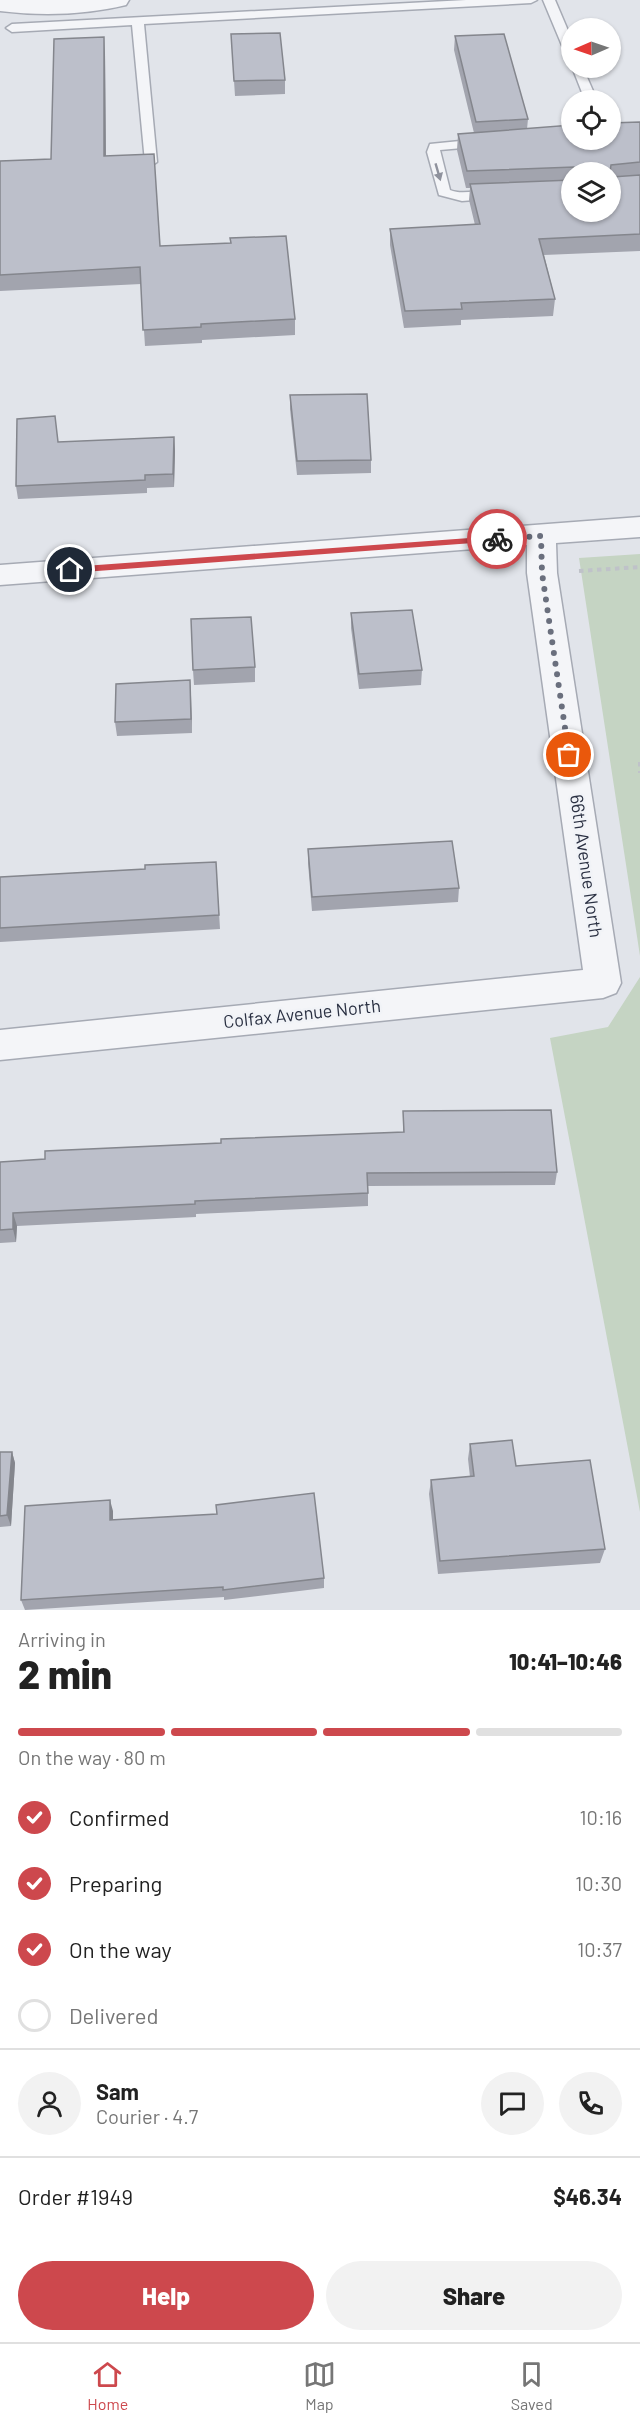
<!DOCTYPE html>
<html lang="en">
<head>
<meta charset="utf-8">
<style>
  :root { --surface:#fff; --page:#f2f2f2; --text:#222; --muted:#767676; --line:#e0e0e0; --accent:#cd484d }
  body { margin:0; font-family:Barlow,sans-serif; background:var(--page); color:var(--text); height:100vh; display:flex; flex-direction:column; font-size:22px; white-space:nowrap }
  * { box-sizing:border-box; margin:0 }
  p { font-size:20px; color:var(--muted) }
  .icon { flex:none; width:33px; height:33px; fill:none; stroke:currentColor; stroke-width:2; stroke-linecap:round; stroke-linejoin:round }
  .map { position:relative; height:1610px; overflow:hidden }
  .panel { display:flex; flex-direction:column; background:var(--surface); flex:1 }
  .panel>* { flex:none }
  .needle { width:39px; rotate:268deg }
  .buttons { position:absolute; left:561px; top:18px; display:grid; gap:12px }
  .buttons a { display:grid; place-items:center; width:60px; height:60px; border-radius:50%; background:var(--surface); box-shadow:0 2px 4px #0004; font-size:30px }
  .pin { position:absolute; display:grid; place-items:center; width:51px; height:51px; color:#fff; margin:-26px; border:3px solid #fff; border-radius:50%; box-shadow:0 2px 6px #0007 }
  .courier { position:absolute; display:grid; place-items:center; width:60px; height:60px; margin:-30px; border:4px solid #cd484d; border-radius:50%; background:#fff; color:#222; box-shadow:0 2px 8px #0007 }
  .overview em { font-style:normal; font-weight:800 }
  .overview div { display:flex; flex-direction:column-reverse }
  .overview { display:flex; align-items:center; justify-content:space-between; height:102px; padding:0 18px }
  h1 { font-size:39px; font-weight:800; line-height:45px }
  .bar { display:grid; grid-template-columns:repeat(4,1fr); gap:9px 6px; align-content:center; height:72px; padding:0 18px }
  .bar i { height:8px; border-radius:4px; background:var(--line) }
  .bar .selected { background:var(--accent) }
  .bar p { grid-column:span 4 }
  .line { display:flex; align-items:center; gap:15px; padding:0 18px; border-top:2px solid var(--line) }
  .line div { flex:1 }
  .round { display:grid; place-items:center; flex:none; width:63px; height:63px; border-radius:32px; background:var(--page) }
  ol { padding:0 18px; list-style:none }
  li { display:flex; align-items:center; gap:18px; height:66px }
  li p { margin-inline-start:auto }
  li .icon { padding:6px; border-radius:50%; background:var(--accent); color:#fff; stroke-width:4 }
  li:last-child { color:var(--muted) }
  li i { width:33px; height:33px; border:3px solid var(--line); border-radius:50% }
  .action { display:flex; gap:12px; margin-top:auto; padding:12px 18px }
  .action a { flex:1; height:69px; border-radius:36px; background:var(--accent); color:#fff; font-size:24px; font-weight:800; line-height:69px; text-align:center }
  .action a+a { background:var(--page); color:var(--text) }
  .tab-bar { display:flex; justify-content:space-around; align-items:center; height:84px; border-top:2px solid var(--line); background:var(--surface); font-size:16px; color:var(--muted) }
  .tab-bar a { display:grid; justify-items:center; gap:3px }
  .tab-bar .selected { color:var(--accent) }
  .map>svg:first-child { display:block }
</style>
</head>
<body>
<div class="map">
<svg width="640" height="1610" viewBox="0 0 640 1610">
  <rect width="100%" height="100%" fill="#e1e4ea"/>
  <!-- green -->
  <path fill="#c5d4c3" d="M640,554V956L579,558Z
    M640,977V1512L550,1038L608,1027Z"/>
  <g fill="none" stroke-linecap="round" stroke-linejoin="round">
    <defs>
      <path id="service" d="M466,0H537L531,3L144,24L157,162L151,166L145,162L132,25L12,32L6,28L12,24Z
        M543,0H555L572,40V58L566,55Z
        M572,67L583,68L597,100H585Z
        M480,139L485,140L486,143L485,146L440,150L450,190C465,197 489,185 501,195L499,198L462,201L439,195L427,152L430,144Z"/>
      <path id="minor" d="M0,0H129L126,5C85,15 41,16 0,11Z
        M640,517V537L556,543L557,573L621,983L616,993L603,998L0,1060V1030L583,970L527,573V545L0,585V565Z"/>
    </defs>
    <!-- service casing -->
    <use href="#service" stroke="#a6aab4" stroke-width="3"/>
    <!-- minor casing -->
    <use href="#minor" stroke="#a6aab4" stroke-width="3"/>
    <!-- path -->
    <path stroke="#bfc2c9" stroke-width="4" stroke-dasharray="4.5 4.5" stroke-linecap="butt" d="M579,571L640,567
      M640,762V773"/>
    <!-- service -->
    <use href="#service" fill="#f4f5f8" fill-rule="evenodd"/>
    <!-- minor -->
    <use href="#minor" fill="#f4f5f8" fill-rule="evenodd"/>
  </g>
  <!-- wall -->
  <path fill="#a2a4ae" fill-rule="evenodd" d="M231,34L285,80V94L235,96Z
    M455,36L528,119L527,129L640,122V251L544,255L555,299L553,316L461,320V325L404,328L390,245V229L475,225L469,200L470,188H466L457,150L458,134L474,133L454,50ZM572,172H610V212H572Z
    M105,53L106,156L160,246L295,319V335L202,340V343L145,346L141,284L0,291V161L51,159Z
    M290,395L371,460V473L297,475L290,409Z
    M55,416L58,442L174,437L175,451L174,487L147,488V493L18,499L16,486Z
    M351,613L422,670L421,685L359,689L351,628Z
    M255,667V682L194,685L193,670Z
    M190,680L192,733L117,736L115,722Z
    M308,849L459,888L458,902L312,911L308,863Z
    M216,862L220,929L0,942V877L145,869Z
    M403,1111L557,1172L555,1185L368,1186V1206L196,1214V1217L17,1226L16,1242L0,1243V1162L45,1159L221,1143L403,1132Z
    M470,1444L516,1466L605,1549L600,1563L438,1574L429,1494L431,1480L470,1477L468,1459Z
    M0,1452H12L15,1463L11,1526L0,1527Z
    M113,1511V1520L324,1578V1588L224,1600V1597L25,1610L21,1600Z"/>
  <!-- shaded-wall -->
  <path fill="#84868d" d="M104,37L105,53L106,172L104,156Z
    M174,437L175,451L174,487L173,474Z
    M190,680L191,695L192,733L191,719Z
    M13,1213L17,1226L16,1242L13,1229Z
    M12,1452L15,1463L11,1526L7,1515Z
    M110,1500L113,1511V1531L110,1520Z"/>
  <!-- building -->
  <path fill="#bcbfca" stroke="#84868d" stroke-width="1.5" d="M280,33L285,80L234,81L231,34Z
    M504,34L528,119L476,122L455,36Z
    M104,37V156L154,154L160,246L231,243L230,238L286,236L295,319L201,324V327L143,330L140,267L0,275V161L51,159L54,39Z
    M640,122V162L611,165L610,172H575L574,167L467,171L458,134L572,125V140H610V123Z
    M610,175L612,177L640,175V234L539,239L555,299L461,303L462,309L405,311L390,229L480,224L470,184L572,180V212H610Z
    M367,394L371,460L297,461L290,395Z
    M55,416L58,442L174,437L173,474L145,475V480L16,486L17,419Z
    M412,610L422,670L359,674L351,613Z
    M251,617L255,667L193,670L191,619Z
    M190,680L191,719L115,722L116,684Z
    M452,841L459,888L312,897L308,849Z
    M216,862L219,915L0,928V877L145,869V865Z
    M551,1110L557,1172L367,1173L368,1193L195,1201V1204L13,1213V1229L0,1230V1162L45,1159V1151L221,1143V1139L404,1132L403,1111Z
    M512,1440L516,1466L590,1460L605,1549L440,1561L431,1480L474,1476L470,1444Z
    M0,1452H12L7,1515L0,1516Z
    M314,1493L324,1578L223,1590V1587L21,1600L25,1506L110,1500V1520L217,1514L216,1505Z"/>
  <!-- one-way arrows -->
  <defs><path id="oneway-solid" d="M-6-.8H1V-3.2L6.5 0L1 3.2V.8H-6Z" transform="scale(1.5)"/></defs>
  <use fill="#8f929d" href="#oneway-solid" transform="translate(438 172) rotate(74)"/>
  <!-- route -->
  <path fill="#cd484d" d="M497,536L502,539L500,541L70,573L66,570L70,567Z"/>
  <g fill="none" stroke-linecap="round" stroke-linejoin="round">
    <!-- done -->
    <path stroke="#6a6f7d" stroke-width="6" stroke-dasharray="0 10.8" d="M497,539L541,536L542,573L569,755"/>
  </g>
  <g text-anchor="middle" stroke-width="5" stroke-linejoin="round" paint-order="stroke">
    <!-- street labels -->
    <g font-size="18" fill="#2a3042" stroke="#f1f3f7">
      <text transform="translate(586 866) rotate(82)" y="6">66th Avenue North</text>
      <text transform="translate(302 1014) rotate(-6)" y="6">Colfax Avenue North</text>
    </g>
  </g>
</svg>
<div class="buttons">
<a><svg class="needle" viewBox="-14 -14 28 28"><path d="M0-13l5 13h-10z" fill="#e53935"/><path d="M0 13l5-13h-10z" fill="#767676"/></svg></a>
<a><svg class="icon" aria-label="locate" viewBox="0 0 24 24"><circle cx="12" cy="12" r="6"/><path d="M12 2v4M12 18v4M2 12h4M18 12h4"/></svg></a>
<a><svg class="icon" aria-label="layers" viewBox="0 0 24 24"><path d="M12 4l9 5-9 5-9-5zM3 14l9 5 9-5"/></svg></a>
</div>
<div class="pin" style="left:569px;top:755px;background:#ea580c"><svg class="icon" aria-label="bag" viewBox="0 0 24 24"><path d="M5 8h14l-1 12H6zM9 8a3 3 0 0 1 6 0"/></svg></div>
<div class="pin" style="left:70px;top:570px;background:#1f2937"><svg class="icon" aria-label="home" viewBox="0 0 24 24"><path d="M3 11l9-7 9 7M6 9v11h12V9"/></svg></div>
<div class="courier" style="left:497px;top:539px"><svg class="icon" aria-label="bike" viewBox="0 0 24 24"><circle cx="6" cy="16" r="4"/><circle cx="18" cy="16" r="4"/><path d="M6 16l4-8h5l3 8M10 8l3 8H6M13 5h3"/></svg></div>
</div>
<section class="panel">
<div class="overview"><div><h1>2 min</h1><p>Arriving in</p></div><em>10:41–10:46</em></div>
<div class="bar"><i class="selected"></i><i class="selected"></i><i class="selected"></i><i></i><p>On the way · 80 m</p></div>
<ol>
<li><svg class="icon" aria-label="check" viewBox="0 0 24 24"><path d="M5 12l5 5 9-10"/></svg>Confirmed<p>10:16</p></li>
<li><svg class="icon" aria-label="check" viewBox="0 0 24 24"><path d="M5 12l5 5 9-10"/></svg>Preparing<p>10:30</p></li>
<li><svg class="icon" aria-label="check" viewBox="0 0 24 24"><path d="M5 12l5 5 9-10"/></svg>On the way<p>10:37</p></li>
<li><i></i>Delivered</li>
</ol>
<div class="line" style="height:108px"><a class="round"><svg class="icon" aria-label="person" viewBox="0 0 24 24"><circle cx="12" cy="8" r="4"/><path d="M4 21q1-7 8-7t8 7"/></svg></a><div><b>Sam</b><p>Courier · 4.7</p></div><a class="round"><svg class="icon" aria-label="chat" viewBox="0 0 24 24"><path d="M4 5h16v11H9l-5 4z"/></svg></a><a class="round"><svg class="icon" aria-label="phone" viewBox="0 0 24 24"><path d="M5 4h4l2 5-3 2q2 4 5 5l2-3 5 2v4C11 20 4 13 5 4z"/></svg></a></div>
<div class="line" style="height:78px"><div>Order #1949</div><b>$46.34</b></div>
<div class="action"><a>Help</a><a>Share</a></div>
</section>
<nav class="tab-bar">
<a class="selected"><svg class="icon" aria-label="home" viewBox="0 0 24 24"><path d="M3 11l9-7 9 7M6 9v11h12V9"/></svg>Home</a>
<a><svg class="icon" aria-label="map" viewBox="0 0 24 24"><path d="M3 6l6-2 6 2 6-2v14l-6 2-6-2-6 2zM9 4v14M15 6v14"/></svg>Map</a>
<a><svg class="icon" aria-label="saved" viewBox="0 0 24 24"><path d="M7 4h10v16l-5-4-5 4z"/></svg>Saved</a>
</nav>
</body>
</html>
